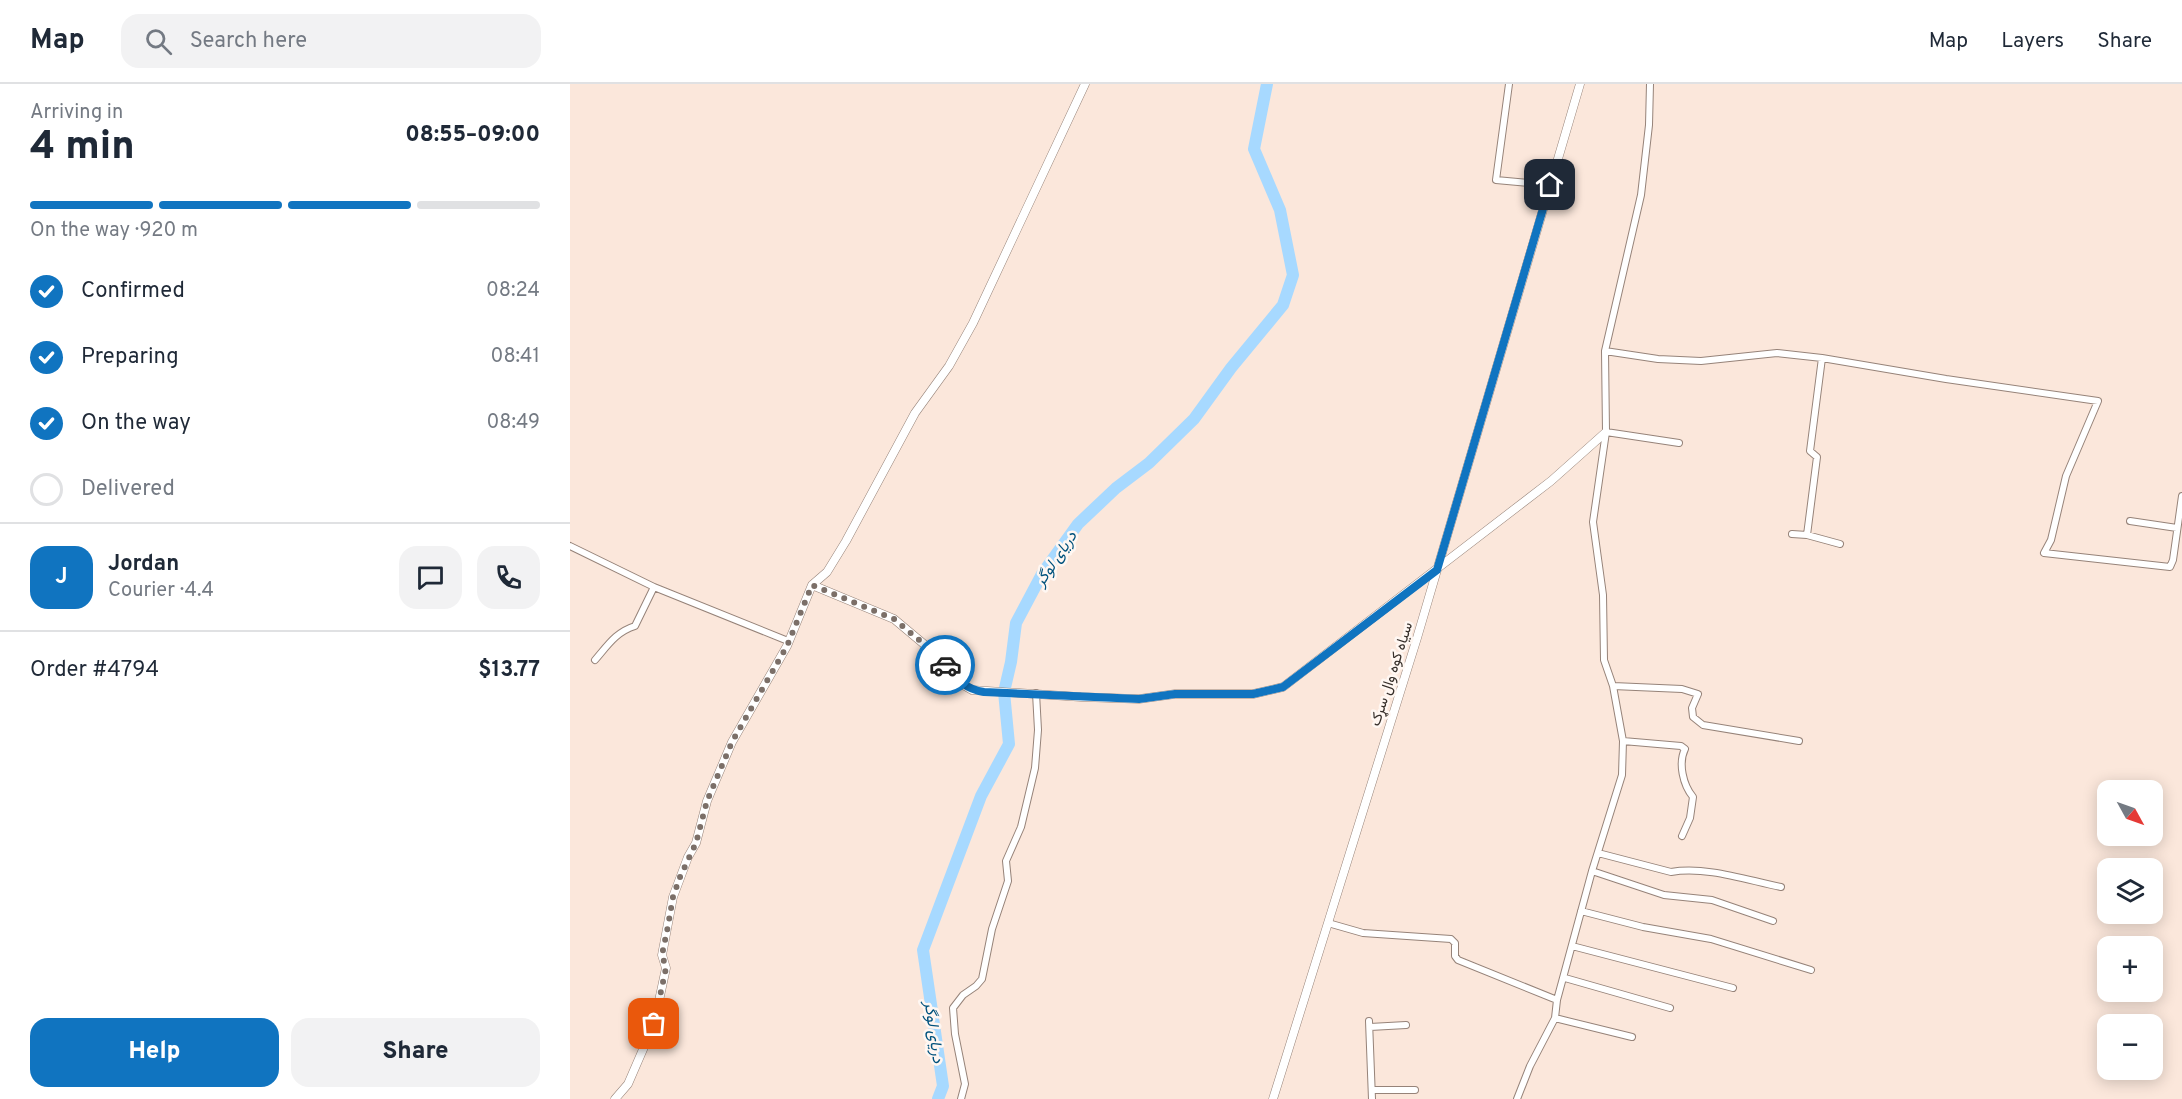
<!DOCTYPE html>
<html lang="en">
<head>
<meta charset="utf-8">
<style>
  :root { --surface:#fff; --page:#f2f2f3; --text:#1f2937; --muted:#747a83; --line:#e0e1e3; --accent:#1074c0 }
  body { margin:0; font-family:Overpass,Vazirmatn,sans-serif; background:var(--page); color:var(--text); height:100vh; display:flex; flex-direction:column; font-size:22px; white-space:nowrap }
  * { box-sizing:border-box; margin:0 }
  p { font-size:20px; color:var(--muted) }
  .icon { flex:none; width:33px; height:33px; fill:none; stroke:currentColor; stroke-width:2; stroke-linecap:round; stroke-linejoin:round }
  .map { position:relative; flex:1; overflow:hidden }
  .drawer { display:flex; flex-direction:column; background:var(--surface); width:570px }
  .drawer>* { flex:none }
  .needle { width:39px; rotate:130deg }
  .tools { position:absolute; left:1527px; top:696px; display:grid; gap:12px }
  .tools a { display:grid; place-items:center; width:66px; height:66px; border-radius:12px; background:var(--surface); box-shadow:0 3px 15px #0003; font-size:30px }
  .pin { position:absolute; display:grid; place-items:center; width:51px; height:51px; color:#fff; margin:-26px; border-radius:12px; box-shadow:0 3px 9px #0006 }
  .courier { position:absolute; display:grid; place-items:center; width:60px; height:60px; margin:-30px; border:4px solid #1074c0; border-radius:50%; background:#fff; color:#222; box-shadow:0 2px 8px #0007 }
  .head em { font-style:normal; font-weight:800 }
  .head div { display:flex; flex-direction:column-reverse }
  .head { display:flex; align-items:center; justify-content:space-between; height:102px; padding:0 30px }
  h1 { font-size:39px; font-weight:800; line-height:45px }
  .bar { display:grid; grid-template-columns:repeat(4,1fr); gap:9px 6px; align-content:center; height:72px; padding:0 30px }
  .bar i { height:8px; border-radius:4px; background:var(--line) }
  .bar .on { background:var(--accent) }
  .bar p { grid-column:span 4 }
  .line { display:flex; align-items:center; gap:15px; padding:0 30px; border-top:2px solid var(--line) }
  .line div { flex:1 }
  .round { display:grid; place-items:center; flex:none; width:63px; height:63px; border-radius:18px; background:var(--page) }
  ol { padding:0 30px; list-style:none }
  li { display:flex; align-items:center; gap:18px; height:66px }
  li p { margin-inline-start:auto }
  li .icon { padding:6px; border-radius:50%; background:var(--accent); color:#fff; stroke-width:4 }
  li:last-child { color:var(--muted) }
  li i { width:33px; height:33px; border:3px solid var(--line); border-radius:50% }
  .cta { display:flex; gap:12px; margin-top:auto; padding:12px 30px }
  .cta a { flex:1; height:69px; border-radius:18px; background:var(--accent); color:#fff; font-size:24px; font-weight:800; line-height:69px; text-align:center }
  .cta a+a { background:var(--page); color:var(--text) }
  header { display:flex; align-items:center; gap:36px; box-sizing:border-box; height:84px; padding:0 30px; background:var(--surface); border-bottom:2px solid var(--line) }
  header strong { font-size:28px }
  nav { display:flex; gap:33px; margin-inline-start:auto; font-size:21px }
  .search { width:420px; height:54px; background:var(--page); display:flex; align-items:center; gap:15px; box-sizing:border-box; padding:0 21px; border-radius:18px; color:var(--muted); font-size:22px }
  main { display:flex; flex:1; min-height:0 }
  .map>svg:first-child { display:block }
</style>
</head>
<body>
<header>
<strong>Map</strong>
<div class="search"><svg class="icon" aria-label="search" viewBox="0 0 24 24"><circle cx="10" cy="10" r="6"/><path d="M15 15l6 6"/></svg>Search here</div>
<nav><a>Map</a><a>Layers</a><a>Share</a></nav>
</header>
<main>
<section class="drawer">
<div class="head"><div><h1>4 min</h1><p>Arriving in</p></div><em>08:55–09:00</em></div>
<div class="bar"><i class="on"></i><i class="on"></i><i class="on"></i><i></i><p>On the way · 920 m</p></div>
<ol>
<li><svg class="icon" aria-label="check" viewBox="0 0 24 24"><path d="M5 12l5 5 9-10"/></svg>Confirmed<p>08:24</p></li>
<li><svg class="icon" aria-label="check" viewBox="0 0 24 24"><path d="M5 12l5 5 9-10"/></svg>Preparing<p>08:41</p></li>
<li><svg class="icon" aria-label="check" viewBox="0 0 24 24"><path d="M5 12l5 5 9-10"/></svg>On the way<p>08:49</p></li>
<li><i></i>Delivered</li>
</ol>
<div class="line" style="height:108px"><b class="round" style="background:var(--accent);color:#fff">J</b><div><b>Jordan</b><p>Courier · 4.4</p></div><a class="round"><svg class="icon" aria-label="chat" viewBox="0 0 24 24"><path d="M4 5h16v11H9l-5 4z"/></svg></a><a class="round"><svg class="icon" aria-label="phone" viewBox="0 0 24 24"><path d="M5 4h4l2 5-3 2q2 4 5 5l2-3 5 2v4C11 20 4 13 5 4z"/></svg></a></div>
<div class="line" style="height:78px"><div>Order #4794</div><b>$13.77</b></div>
<div class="cta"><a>Help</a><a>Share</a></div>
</section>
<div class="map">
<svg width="1612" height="1015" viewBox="0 0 1612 1015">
  <rect width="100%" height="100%" fill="#fbe7db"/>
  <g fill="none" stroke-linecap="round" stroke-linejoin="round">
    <!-- river -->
    <path stroke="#a7d9ff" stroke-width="12" d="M368,1015L373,1002L353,866L411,712L439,660L434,608L441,578L446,539L472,490L508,440L546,404L579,379L624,335L661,284L713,221L723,191L710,126L684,65L697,0"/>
    <defs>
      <path id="minor" d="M939,0L926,96L980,101
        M1035,267L1088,275L1131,277L1207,269L1252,274L1376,295L1528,317L1496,392L1481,456L1474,469L1600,483L1603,476L1612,412
        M1036,348L1109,359
        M1560,437L1607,444
        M1222,450L1237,451L1270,460
        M1237,451L1247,373L1240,367L1252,274
        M0,462L84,503L218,557
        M25,576C38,561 46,548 65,542L84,503
        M1043,602L1112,605L1128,610L1122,624L1123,633L1133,641L1229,657
        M1053,657L1111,662L1115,665C1108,679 1113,701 1123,713L1120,734L1112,752
        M1028,769L1101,788C1136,782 1176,796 1211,803
        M1022,787L1094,811L1142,816L1203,837
        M1011,827L1073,843L1141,855L1241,886
        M758,839L793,849L881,855L885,859V872L888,876L987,916
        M1002,862L1163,904
        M995,894L1100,924
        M985,934L1062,953
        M799,937L802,1015
        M800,943L836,941
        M802,1006H845
        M391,1015L395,1000L385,950L383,924L393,911L406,902L412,895L422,845L438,797L436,777L451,743L465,684L468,646L466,609
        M947,1015L960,982L985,934L987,916L1022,787L1052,691L1053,657L1043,602L1034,576L1033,511L1023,438L1036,348L1035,267L1071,111L1079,41L1080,0"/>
      <path id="tertiary" d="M242,501L324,535L361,566L390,599L402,606L511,613L569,615L605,610H683L713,603L981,397L1036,348
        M45,1015L58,1000L84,940L96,884L92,871L103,813L118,773L126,759L137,717L162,658L217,562L242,501L257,488L276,457L345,329L379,282L403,239L515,0
        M703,1015L847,554L1010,0"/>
    </defs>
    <!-- minor casing -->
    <use href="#minor" stroke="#968379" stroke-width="8"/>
    <!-- tertiary casing -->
    <use href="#tertiary" stroke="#968379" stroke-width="9"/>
    <!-- minor -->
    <use href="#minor" stroke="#fff" stroke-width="6"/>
    <!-- tertiary -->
    <use href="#tertiary" stroke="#fff" stroke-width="8"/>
  </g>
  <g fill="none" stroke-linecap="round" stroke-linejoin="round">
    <!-- done -->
    <path stroke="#7b6f68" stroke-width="6" stroke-dasharray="0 10.8" d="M84,940L96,884L92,871L98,842L103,813L110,793L126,759L137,717L162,658L217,562L242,501L324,535L361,566L375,581"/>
    <!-- route -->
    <path stroke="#1074c0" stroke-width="8" d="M375,581C387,595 395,605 414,608L569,615L605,610H683L713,603L867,486L980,101"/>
  </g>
  <g text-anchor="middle" stroke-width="5" stroke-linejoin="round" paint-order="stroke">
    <!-- street labels -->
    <g font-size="15" fill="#362f2a" stroke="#fff7f2">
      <text transform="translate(821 590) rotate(-72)" y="5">سیاه کوه وال سړک</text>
    </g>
    <!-- water labels -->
    <g font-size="16" font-style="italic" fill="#00527d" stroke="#fff7f2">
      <text transform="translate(485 474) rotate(-56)" y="6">دریای لوگر</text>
      <text transform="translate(365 948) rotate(82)" y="6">دریای لوگر</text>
    </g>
  </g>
</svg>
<div class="tools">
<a><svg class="needle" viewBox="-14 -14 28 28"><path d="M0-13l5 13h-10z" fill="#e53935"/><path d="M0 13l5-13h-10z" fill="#747a83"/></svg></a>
<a><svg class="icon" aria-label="layers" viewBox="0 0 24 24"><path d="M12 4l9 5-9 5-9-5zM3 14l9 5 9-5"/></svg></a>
<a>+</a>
<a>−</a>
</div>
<div class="pin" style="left:84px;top:940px;background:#ea580c"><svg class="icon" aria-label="bag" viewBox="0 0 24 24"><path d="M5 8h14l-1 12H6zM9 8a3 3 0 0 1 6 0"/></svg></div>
<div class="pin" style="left:980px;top:101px;background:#1f2937"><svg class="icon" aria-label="home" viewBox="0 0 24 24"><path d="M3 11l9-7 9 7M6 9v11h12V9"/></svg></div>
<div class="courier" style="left:375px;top:581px"><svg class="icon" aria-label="car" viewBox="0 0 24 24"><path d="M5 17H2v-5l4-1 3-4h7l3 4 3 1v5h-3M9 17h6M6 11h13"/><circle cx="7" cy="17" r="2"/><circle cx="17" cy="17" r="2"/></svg></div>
</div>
</main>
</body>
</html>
